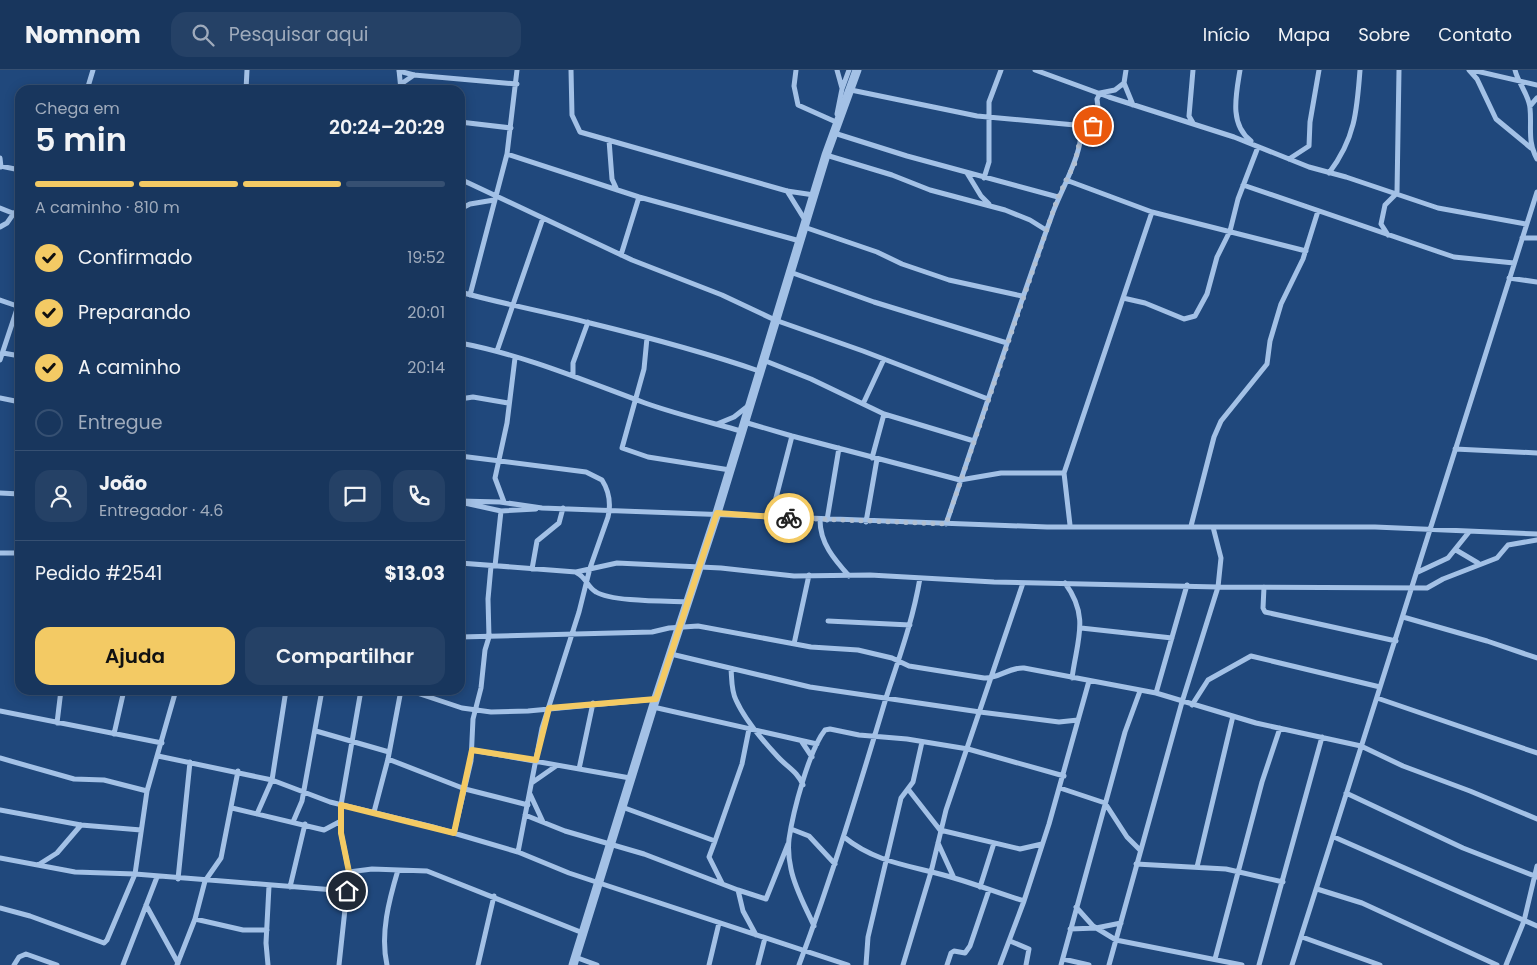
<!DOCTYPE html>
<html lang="pt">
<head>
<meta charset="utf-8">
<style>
  :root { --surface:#18365d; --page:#254166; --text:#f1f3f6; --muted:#9fabbc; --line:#365072; --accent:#f3ca64 }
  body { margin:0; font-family:Poppins,sans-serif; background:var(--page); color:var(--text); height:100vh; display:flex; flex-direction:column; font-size:19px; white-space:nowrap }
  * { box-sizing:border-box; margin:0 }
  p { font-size:16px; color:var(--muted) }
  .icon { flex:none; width:28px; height:28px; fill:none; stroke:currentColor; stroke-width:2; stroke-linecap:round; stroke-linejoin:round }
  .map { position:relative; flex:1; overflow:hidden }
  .details { position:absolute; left:15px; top:15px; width:450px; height:610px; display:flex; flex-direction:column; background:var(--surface); border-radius:15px; box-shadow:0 2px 12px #0003,0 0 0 1px var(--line) }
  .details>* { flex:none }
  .pin { position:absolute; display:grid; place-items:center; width:42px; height:42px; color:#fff; margin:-21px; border:2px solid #fff; border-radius:50%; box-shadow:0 1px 5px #0007 }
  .courier { position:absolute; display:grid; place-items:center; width:50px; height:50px; margin:-25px; border:4px solid #f3ca64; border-radius:50%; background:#fff; color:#222; box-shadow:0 1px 6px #0007 }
  .headline em { font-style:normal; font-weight:600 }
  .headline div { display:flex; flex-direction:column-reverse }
  .headline { display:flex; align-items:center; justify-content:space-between; height:85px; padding:0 20px }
  h1 { font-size:32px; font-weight:600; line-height:38px }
  .bar { display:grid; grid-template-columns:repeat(4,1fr); gap:8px 5px; align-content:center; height:60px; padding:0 20px }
  .bar i { height:6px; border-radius:4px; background:var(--line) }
  .bar .current { background:var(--accent) }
  .bar p { grid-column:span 4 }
  .line { display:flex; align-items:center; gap:12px; padding:0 20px; border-top:1px solid var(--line) }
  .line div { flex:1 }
  .round { display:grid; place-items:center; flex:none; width:52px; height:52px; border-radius:15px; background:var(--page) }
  ol { padding:0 20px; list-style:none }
  li { display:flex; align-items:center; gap:15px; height:55px }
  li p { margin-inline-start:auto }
  li .icon { padding:5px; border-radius:50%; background:var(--accent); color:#111; stroke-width:4 }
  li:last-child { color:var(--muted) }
  li i { width:28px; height:28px; border:2px solid var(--line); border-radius:50% }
  .cta { display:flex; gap:10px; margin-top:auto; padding:10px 20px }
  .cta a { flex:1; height:58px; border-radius:15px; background:var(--accent); color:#111; font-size:20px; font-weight:600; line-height:58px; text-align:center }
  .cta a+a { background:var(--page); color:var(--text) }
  header { display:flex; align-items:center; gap:30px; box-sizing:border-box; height:70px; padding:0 25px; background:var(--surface); border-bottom:1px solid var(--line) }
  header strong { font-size:24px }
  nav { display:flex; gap:28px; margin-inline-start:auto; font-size:18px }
  .search { width:350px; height:45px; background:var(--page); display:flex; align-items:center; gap:12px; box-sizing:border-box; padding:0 18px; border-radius:15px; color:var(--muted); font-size:19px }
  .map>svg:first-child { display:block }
</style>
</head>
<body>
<header>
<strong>Nomnom</strong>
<div class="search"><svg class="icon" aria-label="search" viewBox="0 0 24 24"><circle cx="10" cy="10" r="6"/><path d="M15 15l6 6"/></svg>Pesquisar aqui</div>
<nav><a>Início</a><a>Mapa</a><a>Sobre</a><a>Contato</a></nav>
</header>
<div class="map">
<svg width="1537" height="895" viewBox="0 0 1537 895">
  <rect width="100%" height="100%" fill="#20487c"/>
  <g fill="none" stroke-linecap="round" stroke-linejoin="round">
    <!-- minor -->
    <path stroke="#a3c1e6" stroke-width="5" d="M399,0L401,20
      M571,0L572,45L580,62L787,121L814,125
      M796,0L794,16L798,35L836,52
      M837,0L842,18
      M1035,0L1109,27L1234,67L1309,97L1346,107L1438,138L1526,154
      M1126,0L1124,13L1133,35
      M1240,0C1236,25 1229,54 1251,71
      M1469,0L1477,9L1496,49L1531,78
      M1472,0L1537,15
      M1515,0C1518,13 1529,25 1530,38C1532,57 1527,71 1537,89
      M399,1L414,5L517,14
      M401,14L414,5
      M89,15L109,20
      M87,20L93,0
      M246,20L247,0
      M851,20L977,46L1075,55L1079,57C1088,74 1058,126 1052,145C1015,247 981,351 946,454
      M1530,36L1537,28
      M837,44L842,19L849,0
      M460,52L511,58
      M1193,53L1189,46L1193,0
      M834,63L907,86L1058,127
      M1081,69L1099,46L1097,29L1100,23L1115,20L1124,13
      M609,70L612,109L617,120
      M507,84L639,127L800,171
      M826,85L892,105L930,120L1005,140L1030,150L1046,160
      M0,88L1,97
      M1289,89L1309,76L1310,52L1319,0
      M0,96L20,100
      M967,103L981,126L989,134
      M1329,103C1355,69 1357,41 1360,0
      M984,108L989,92V32L1001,0
      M460,109L632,190L722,225L775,250L863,281L988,329
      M1066,110L1152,142L1306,181
      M1243,115L1454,187L1514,193
      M787,121L805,150
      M0,138L20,146
      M460,139L470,134L494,130
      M0,157L7,153L14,143
      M804,157L877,182L902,194L949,210L1022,226
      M1388,165L1381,154L1385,135L1397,123L1399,0
      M1522,168H1537
      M621,185L639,127
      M790,202L874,232L1007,273
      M1509,208L1537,212
      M460,222C503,234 547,242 590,253C647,267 704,282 759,301
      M470,225L507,84L517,0
      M1123,228L1145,233L1184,249L1195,246L1207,224L1217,187L1230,161L1238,129L1258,77
      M0,230L20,237
      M647,268L644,299L622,378L648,387L730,400
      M460,273C524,285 585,311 645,333C676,344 709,352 741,361
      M497,281L543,148
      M3,283L20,286
      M0,290L20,230
      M763,290L811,309L884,344L872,388
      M573,306V293L588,252
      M0,328L20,332
      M460,329L473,327L508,333
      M863,334L884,289
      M884,344L974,371
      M744,352L792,366L960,410L1001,403H1064L1070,455
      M717,354L734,347L748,336
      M1455,379L1537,383
      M460,386L586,402L602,410C609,421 611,434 608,447L590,498L579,542L542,658L518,782
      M1064,403L1152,142
      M0,423L20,424
      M460,431L500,432L542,438L1047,457H1375L1537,464
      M460,432L501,441L536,439
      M504,432L495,408L507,353L515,288
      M771,447L792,366
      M820,450C820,473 834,489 849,506
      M827,450L839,378
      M866,452L877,389
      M1191,456L1214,367L1221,351L1267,294L1270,271L1281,234L1303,189L1318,141
      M1456,480L1478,493
      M0,483H20
      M460,493L576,502L617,493L721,498L794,506L870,505L994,512L1218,517L1427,518L1443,509L1497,488L1508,475L1537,470
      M495,496L501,441
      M532,499L537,471L559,453L563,438
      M1418,502L1448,488L1469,462
      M577,503C586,507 587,517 596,522C612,532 668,531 689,532
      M1065,513C1090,547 1077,570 1072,608
      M1264,517L1263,538L1265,542L1396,571
      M1403,547L1487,571L1537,588
      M828,551L910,555
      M1081,558L1172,568
      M460,567L652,562L669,558L698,556L811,577L858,580L892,588L909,596L984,608C998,609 1009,597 1024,598L1156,623L1256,653L1361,676L1403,696L1470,721L1537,749
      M794,574L809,505
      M671,584L810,617L980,642L1059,652L1078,650
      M731,599C732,609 731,620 736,630C745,650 763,671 778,687C787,697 798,702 803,715
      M408,620L462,638L491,642L528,641L656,629
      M1156,623L1187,515
      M1377,628L1537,683
      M1192,635L1208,610L1251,586L1380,617
      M653,637L817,674
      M0,641L162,673
      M57,653L61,620
      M316,661L389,682
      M114,664L124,620
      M802,672L812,687
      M472,680L630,708
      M158,686L272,710L330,732L433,757L518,782L569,803L848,895
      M0,688L74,709L104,710L147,721
      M388,689L465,719L528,735
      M579,699L593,633
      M533,712L556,696
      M1060,718L1105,733L1127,767L1140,780
      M908,719L940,760L1020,779L1042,774
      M1346,723L1463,778L1537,807
      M530,724L543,752
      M622,737L715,771L742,694L749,659
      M232,738L324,760L341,751
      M0,740L81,755L141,760
      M374,742L388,689L401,620
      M257,744L272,710L286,620
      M525,745L565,761L644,784L738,820L743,841L756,865
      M293,752L302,731L322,620
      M791,759L809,766L835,794
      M454,763L471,691L473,649L481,618L485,580L489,567L488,529L491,496
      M844,767C877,794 915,796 954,808C978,815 1001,824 1024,831
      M1334,767L1537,856
      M715,771L709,787L722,813
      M938,773L954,808
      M0,788L75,802L135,804L347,821
      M1136,794L1226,799L1283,812
      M38,795L57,783L81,755
      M1197,797L1233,646
      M349,802L372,799L427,801L583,863
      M178,809L190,692
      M290,817L305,754
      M980,817L994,773
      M1317,819L1362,833L1497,895
      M738,820L766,829L788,774
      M146,835L178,893
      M1076,837L1093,856L1116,870L1242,895
      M0,838L30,846L104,873L107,870L135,804L147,721L176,620
      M195,849L243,860H267
      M814,856C806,838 795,819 791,799C789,790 788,778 789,769C793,742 809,680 825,660L830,659L859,665L907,669L968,679L1064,706
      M1070,859L1096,858L1121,853
      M1302,867L1380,895
      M1010,871L1029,879L1026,895
      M575,887L597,895
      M1063,889L1089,895
      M1215,889L1262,712L1280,658
      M14,895L19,887L26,884L57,895
      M123,895L157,807
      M177,895L195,849L205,811L221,788L238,701
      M268,895L266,873L269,816
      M339,895L349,802L341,763V735L361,620
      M387,895C380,864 389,830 398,800
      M478,895L494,826
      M709,895L719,853
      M758,895L765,868
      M799,895C832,807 859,718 886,628C899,588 913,550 920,508
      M866,895L868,867L901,728L913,712L922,672
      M903,895L931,802L946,740L1023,513
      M947,895L951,883L954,881L965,883L970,876L989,820
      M1000,895L1024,831L1049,754L1089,611
      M1061,895L1125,662L1140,621
      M1109,895L1182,632L1218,517L1221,488L1213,457
      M1259,895L1322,667
      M1292,895L1537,122
      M1506,895L1524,851L1537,796"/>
    <!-- tertiary -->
    <path stroke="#a3c1e6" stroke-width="9" d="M573,895L653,637L717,443L826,85L857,0"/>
  </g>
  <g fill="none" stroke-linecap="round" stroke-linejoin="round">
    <!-- done -->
    <path stroke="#b1bfd1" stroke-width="5" stroke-dasharray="0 9" d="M789,448L946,454L1058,127L1075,93L1080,69L1093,56"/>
    <!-- route -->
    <path stroke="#f3ca64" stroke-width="6" d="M347,821L349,802L341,763V735L454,763L472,680L536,690L549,638L656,629L717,443L789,448"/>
  </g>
</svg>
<div class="pin" style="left:1093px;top:56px;background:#ea580c"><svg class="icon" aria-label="bag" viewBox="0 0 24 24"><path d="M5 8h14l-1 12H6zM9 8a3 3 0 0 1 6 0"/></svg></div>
<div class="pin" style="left:347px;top:821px;background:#1f2937"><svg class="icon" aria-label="home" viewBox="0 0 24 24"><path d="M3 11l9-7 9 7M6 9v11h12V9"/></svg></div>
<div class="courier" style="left:789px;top:448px"><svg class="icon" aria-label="bike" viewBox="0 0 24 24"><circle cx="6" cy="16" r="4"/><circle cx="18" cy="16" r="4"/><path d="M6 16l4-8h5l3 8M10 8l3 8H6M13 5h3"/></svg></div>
<section class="details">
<div class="headline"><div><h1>5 min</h1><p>Chega em</p></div><em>20:24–20:29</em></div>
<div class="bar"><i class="current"></i><i class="current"></i><i class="current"></i><i></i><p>A caminho · 810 m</p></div>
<ol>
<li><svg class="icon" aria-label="check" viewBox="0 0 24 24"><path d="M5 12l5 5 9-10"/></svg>Confirmado<p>19:52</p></li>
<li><svg class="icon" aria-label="check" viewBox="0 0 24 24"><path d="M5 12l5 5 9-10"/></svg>Preparando<p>20:01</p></li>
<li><svg class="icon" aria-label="check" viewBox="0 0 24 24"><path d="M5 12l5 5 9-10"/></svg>A caminho<p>20:14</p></li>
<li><i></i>Entregue</li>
</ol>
<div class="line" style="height:90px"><a class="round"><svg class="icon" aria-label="person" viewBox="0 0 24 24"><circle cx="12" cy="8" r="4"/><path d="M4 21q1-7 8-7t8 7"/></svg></a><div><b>João</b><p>Entregador · 4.6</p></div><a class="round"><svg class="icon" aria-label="chat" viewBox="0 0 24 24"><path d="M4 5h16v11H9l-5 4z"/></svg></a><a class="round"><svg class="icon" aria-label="phone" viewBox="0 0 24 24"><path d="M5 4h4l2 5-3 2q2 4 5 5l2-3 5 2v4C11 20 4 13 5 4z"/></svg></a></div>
<div class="line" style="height:65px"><div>Pedido #2541</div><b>$13.03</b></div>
<div class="cta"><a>Ajuda</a><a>Compartilhar</a></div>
</section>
</div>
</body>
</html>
